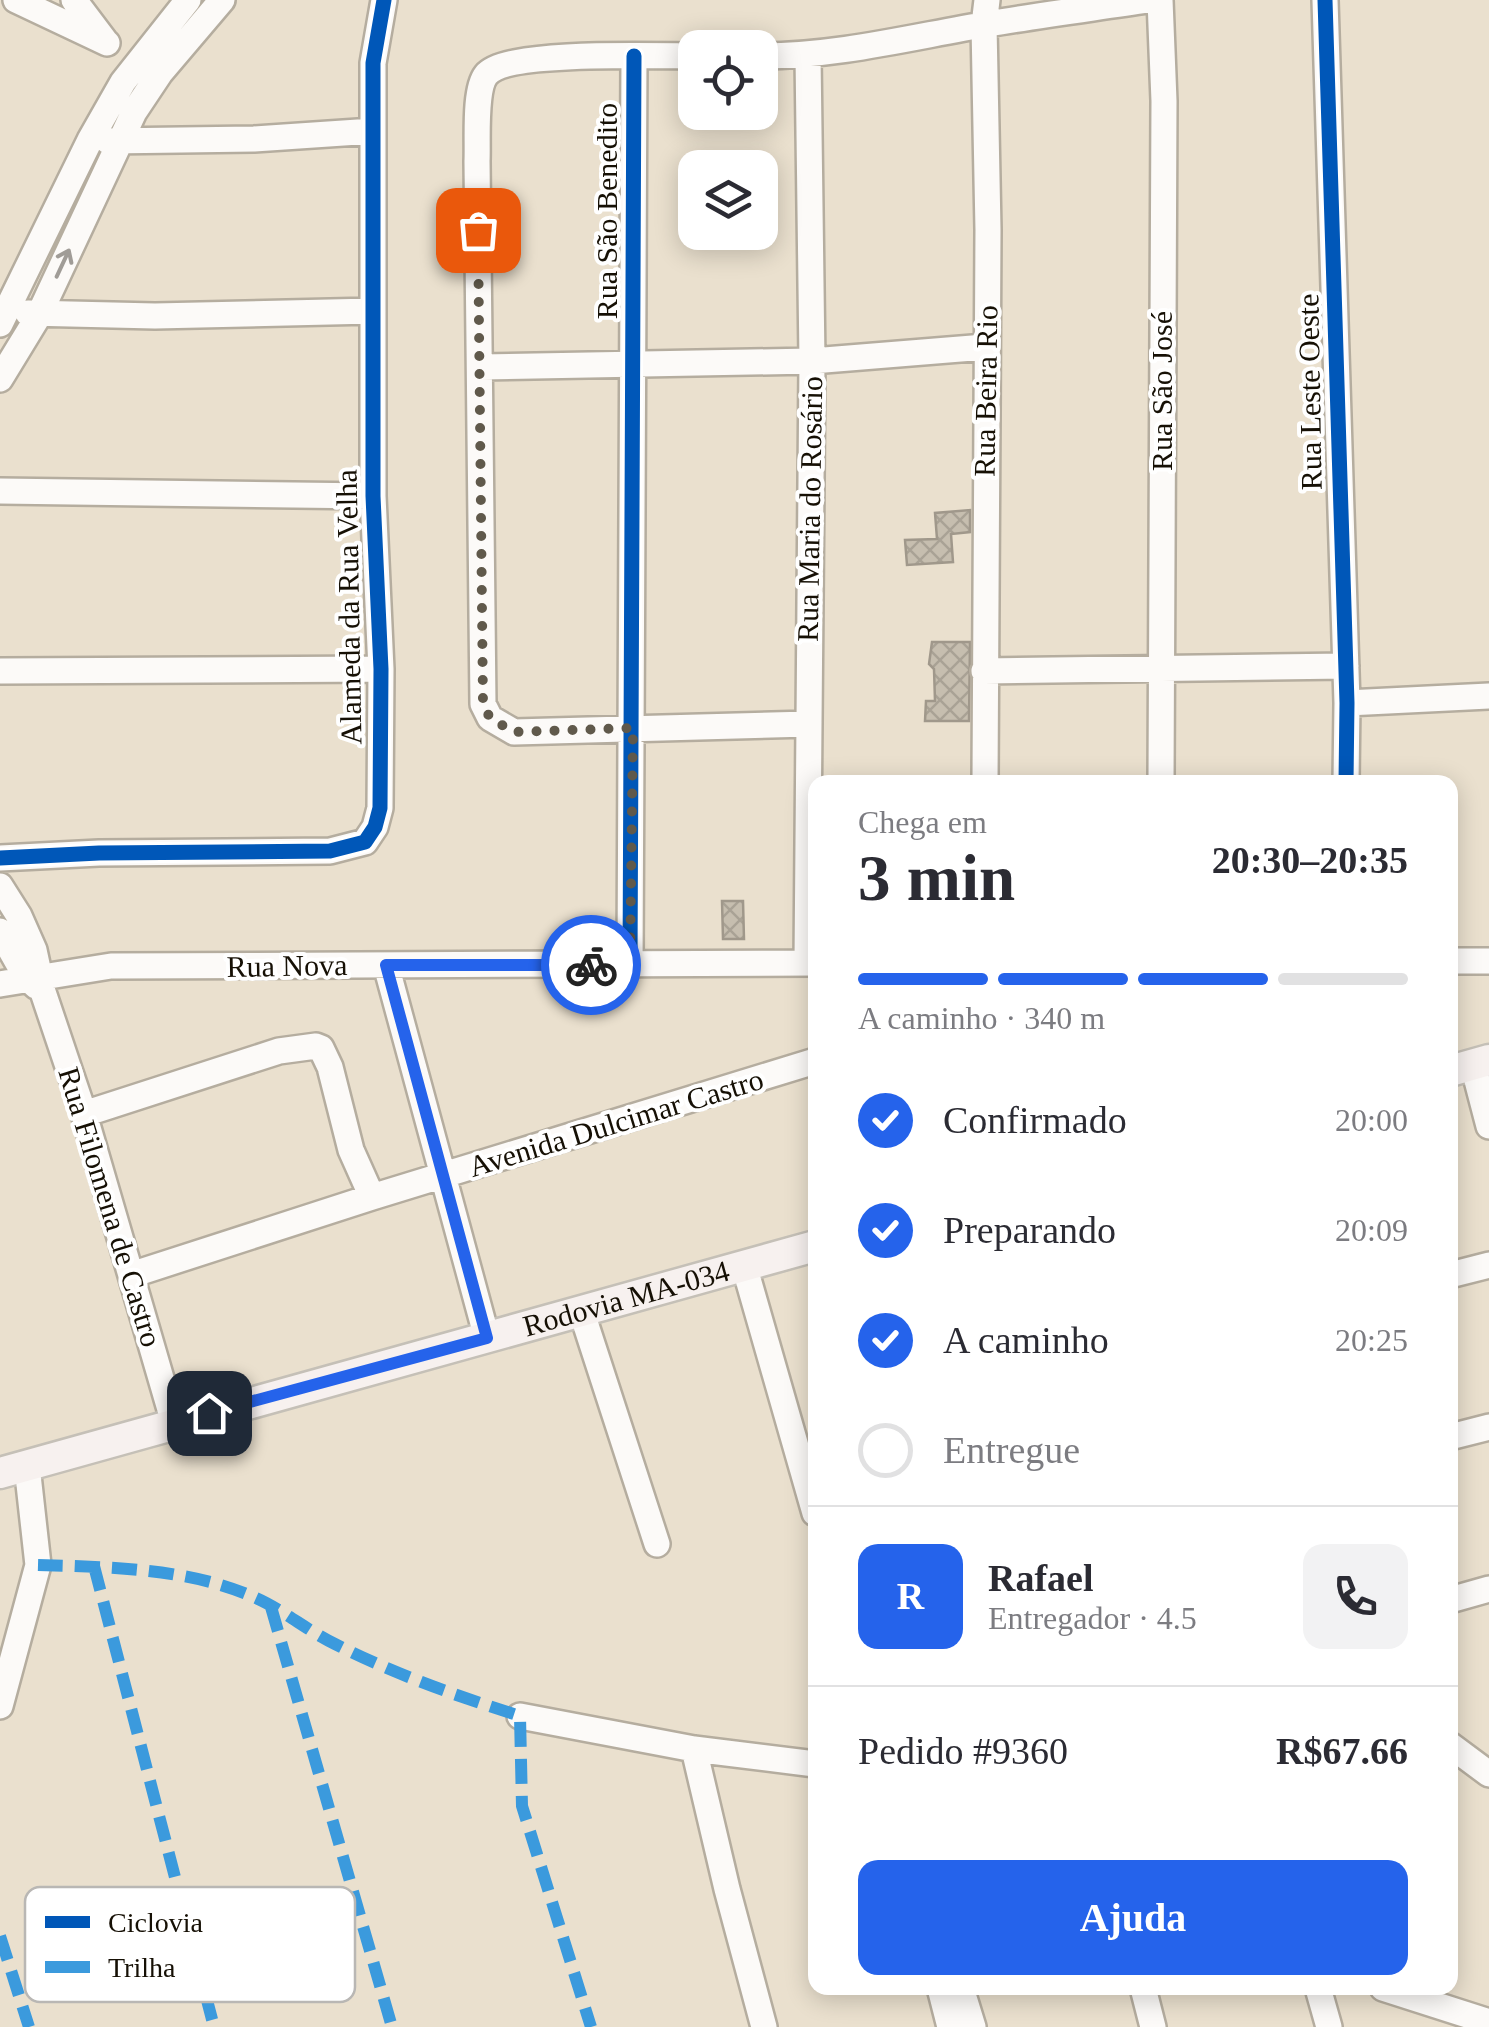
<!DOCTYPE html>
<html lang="pt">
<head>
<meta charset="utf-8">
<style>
  :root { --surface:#fff; --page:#f2f2f3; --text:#2b2b33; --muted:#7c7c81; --line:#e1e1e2; --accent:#2563eb }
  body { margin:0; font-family:Georgia,serif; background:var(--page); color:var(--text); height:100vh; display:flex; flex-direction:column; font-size:38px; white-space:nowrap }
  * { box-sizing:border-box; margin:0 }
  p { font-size:32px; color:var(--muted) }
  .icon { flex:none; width:55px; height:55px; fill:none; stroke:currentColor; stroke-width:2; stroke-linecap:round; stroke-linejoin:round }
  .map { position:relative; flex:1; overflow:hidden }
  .panel { position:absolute; left:808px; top:775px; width:650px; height:1220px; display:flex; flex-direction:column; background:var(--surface); border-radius:20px; box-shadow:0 5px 25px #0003 }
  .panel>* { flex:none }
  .tools { position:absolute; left:678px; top:30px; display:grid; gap:20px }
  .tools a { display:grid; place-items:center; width:100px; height:100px; border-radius:20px; background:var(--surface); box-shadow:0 5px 25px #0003; font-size:50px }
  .pin { position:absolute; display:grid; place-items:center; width:85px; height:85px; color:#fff; margin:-42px; border-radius:20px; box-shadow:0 5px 15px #0006 }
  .courier { position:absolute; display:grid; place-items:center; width:100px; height:100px; margin:-50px; border:8px solid #2563eb; border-radius:50%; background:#fff; color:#222; box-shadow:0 2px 12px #0007 }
  .summary em { font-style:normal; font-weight:700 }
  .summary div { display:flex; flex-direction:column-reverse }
  .summary { display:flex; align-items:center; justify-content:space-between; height:170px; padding:0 50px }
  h1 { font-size:65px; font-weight:700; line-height:75px }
  .bar { display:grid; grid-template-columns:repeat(4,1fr); gap:15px 10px; align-content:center; height:120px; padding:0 50px }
  .bar i { height:12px; border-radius:8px; background:var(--line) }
  .bar .selected { background:var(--accent) }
  .bar p { grid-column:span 4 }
  .line { display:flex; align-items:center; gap:25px; padding:0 50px; border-top:2px solid var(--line) }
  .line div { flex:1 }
  .round { display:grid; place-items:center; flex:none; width:105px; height:105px; border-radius:20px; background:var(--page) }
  ol { padding:0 50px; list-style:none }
  li { display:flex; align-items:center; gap:30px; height:110px }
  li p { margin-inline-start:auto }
  li .icon { padding:10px; border-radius:50%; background:var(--accent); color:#fff; stroke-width:4 }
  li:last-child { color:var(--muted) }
  li i { width:55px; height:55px; border:5px solid var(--line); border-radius:50% }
  .cta { display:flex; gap:20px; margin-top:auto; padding:20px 50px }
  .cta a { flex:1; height:115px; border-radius:20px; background:var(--accent); color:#fff; font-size:40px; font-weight:700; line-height:115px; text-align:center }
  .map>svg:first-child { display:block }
</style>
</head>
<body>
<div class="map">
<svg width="1489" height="2027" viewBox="0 0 1489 2027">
  <defs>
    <pattern id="building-cross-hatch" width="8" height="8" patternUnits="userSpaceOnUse" patternTransform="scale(2.5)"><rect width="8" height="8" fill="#c6beaf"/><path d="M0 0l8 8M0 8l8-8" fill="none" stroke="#a9a295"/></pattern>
  </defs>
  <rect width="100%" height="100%" fill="#eae0ce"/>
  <!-- building -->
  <path fill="url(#building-cross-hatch)" stroke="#a0988b" stroke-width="2.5" d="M970,510V532L951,534L953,562L907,565L905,540L937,539L935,513Z
    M932,642H970L969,721H925L926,701H935L934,669L929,664Z
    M722,901H743L744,939H723Z"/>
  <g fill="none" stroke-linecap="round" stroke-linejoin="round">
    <defs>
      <path id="minor" d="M16,0L107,43
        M74,0L105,41
        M1160,0L1164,101L1161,782
        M1325,0L1347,703L1346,782
        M695,56C659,56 506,50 486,75C474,90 478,141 477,161L483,704L490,718L514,732L809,724
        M760,56C838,56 911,37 988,24C1041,15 1095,8 1148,0
        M108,141L254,139L373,131
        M28,313L155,316L373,311
        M0,324L90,140L123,82L188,0
        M481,367L812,361L985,347
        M0,379L39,315L134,112L160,73L222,0
        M0,491L373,496
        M0,671L381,669
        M984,671L1346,666
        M1347,703L1489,696
        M985,782L988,230L984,25L987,0
        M0,858L99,853L330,851L365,842L375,827L380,808L381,669L373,496V63L384,0
        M0,886L19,916L34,950L43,992L84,1114L174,1423
        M0,931L26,977L36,986
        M1450,961H1489
        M807,963L812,361L808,56
        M386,965L487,1338
        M630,965L634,56
        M0,984L111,966L815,963
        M1473,1065L1489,1126
        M84,1114L279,1051L316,1046L321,1048L330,1067L351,1150L372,1197
        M744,1265L815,1513
        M131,1275L372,1197L815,1061
        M1450,1275L1489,1265
        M582,1313L657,1544
        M1450,1437L1489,1427
        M1450,1600L1489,1589
        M0,1706L38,1565L27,1466
        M520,1716L694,1749L815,1764
        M1450,1745L1489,1774
        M694,1749L727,1889L764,2027
        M940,1988L950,2027
        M961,1988L973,2027
        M1143,1988L1153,2027
        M1318,1988L1329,2027
        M1383,1988L1489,2022"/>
      <g id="major">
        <path d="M1450,1071L1489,1060"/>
        <path id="s1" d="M0,1473L815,1246"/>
      </g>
    </defs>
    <!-- minor casing -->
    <use href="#minor" stroke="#b5ad9f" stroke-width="30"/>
    <!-- major casing -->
    <use href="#major" stroke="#c5c0b7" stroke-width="35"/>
    <!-- minor -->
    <use href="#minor" stroke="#fcfaf8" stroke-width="25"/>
    <!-- major -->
    <use href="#major" stroke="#f7f1ef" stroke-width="30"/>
    <!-- quiet -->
    <path stroke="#3b9add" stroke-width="12" stroke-dasharray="25 12" stroke-linecap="butt" d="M38,1565C109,1567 190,1568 256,1598C283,1610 308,1631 335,1644C394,1674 457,1696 520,1716L522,1806L591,2027
      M94,1566L214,2027
      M271,1607L392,2027
      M0,1936L29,2027"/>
    <defs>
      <path id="cycleway" d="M1325,0L1347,703L1346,782
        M0,858L99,853L330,851L365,842L375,827L380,808L381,669L373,496V63L384,0
        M630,965L634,56"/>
    </defs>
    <!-- cycleway casing -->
    <use href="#cycleway" stroke="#fff" stroke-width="21"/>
    <!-- cycleway -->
    <use href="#cycleway" stroke="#0057b8" stroke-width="15"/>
  </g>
  <!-- one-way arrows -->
  <defs><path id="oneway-shaft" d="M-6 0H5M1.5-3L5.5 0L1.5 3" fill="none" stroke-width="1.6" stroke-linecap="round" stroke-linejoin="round" transform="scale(2.5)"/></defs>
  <use stroke="#a09c97" href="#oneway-shaft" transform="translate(63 263) rotate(-65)"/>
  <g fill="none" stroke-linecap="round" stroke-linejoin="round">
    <!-- done -->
    <path stroke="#60594b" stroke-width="10" stroke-dasharray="0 18" d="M478,230L483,704L490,718L514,732L633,728L630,965H591"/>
    <!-- route -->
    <path stroke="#2563eb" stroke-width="12" d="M209,1413L487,1338L386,965H591"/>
  </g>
  <g text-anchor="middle" stroke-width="8" stroke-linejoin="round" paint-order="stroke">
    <!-- street labels -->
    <g font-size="30" fill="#161005" stroke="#fff">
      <text transform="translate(607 211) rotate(-90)" y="10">Rua São Benedito</text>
      <text transform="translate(986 391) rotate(-89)" y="10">Rua Beira Rio</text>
      <text transform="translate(1162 391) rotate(-90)" y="10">Rua São José</text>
      <text transform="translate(1310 392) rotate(-91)" y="10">Rua Leste Oeste</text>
      <text transform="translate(810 509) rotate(-89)" y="10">Rua Maria do Rosário</text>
      <text transform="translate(349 607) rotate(-91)" y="10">Alameda da Rua Velha</text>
      <text transform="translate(287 966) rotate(-1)" y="10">Rua Nova</text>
      <text transform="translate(616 1123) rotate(-17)" y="10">Avenida Dulcimar Castro</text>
      <text transform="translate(110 1207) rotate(73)" y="10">Rua Filomena de Castro</text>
      <text dy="10" stroke="none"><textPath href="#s1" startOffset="650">Rodovia MA-034</textPath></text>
    </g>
  </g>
  <!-- legend -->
  <rect x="25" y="1887" width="330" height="115" rx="15" fill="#fff" stroke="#b9b7b4" stroke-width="2.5"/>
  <rect x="45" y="1916" width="45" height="12" fill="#0057b8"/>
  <rect x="45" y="1961" width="45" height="12" fill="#3b9add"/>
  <g font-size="28" fill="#161005">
    <text x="108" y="1932">Ciclovia</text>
    <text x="108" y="1977">Trilha</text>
  </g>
</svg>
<div class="tools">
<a><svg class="icon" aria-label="locate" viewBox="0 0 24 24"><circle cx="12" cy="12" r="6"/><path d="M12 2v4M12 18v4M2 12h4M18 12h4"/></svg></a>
<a><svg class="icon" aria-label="layers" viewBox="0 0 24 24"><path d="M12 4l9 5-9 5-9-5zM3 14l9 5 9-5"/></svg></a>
</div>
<div class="pin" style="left:478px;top:230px;background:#ea580c"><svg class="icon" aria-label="bag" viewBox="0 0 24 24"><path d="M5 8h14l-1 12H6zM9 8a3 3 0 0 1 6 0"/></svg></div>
<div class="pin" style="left:209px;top:1413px;background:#1f2937"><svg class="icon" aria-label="home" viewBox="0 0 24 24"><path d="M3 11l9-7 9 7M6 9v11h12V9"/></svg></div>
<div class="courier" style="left:591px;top:965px"><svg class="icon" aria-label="bike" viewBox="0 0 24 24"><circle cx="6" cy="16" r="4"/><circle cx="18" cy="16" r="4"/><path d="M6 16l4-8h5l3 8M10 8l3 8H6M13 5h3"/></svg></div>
<section class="panel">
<div class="summary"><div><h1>3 min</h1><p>Chega em</p></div><em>20:30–20:35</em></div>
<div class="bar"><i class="selected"></i><i class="selected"></i><i class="selected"></i><i></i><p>A caminho · 340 m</p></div>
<ol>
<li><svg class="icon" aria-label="check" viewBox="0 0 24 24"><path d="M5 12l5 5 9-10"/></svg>Confirmado<p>20:00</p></li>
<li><svg class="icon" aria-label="check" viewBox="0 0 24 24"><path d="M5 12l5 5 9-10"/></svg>Preparando<p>20:09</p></li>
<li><svg class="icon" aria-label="check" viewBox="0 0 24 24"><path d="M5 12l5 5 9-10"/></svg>A caminho<p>20:25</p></li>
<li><i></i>Entregue</li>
</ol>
<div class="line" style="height:180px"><b class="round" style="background:var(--accent);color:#fff">R</b><div><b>Rafael</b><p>Entregador · 4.5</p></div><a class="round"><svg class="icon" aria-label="phone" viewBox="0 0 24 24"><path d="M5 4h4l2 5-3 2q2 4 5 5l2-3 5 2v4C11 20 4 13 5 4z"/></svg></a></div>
<div class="line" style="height:130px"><div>Pedido #9360</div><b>R$67.66</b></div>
<div class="cta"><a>Ajuda</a></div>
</section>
</div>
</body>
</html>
